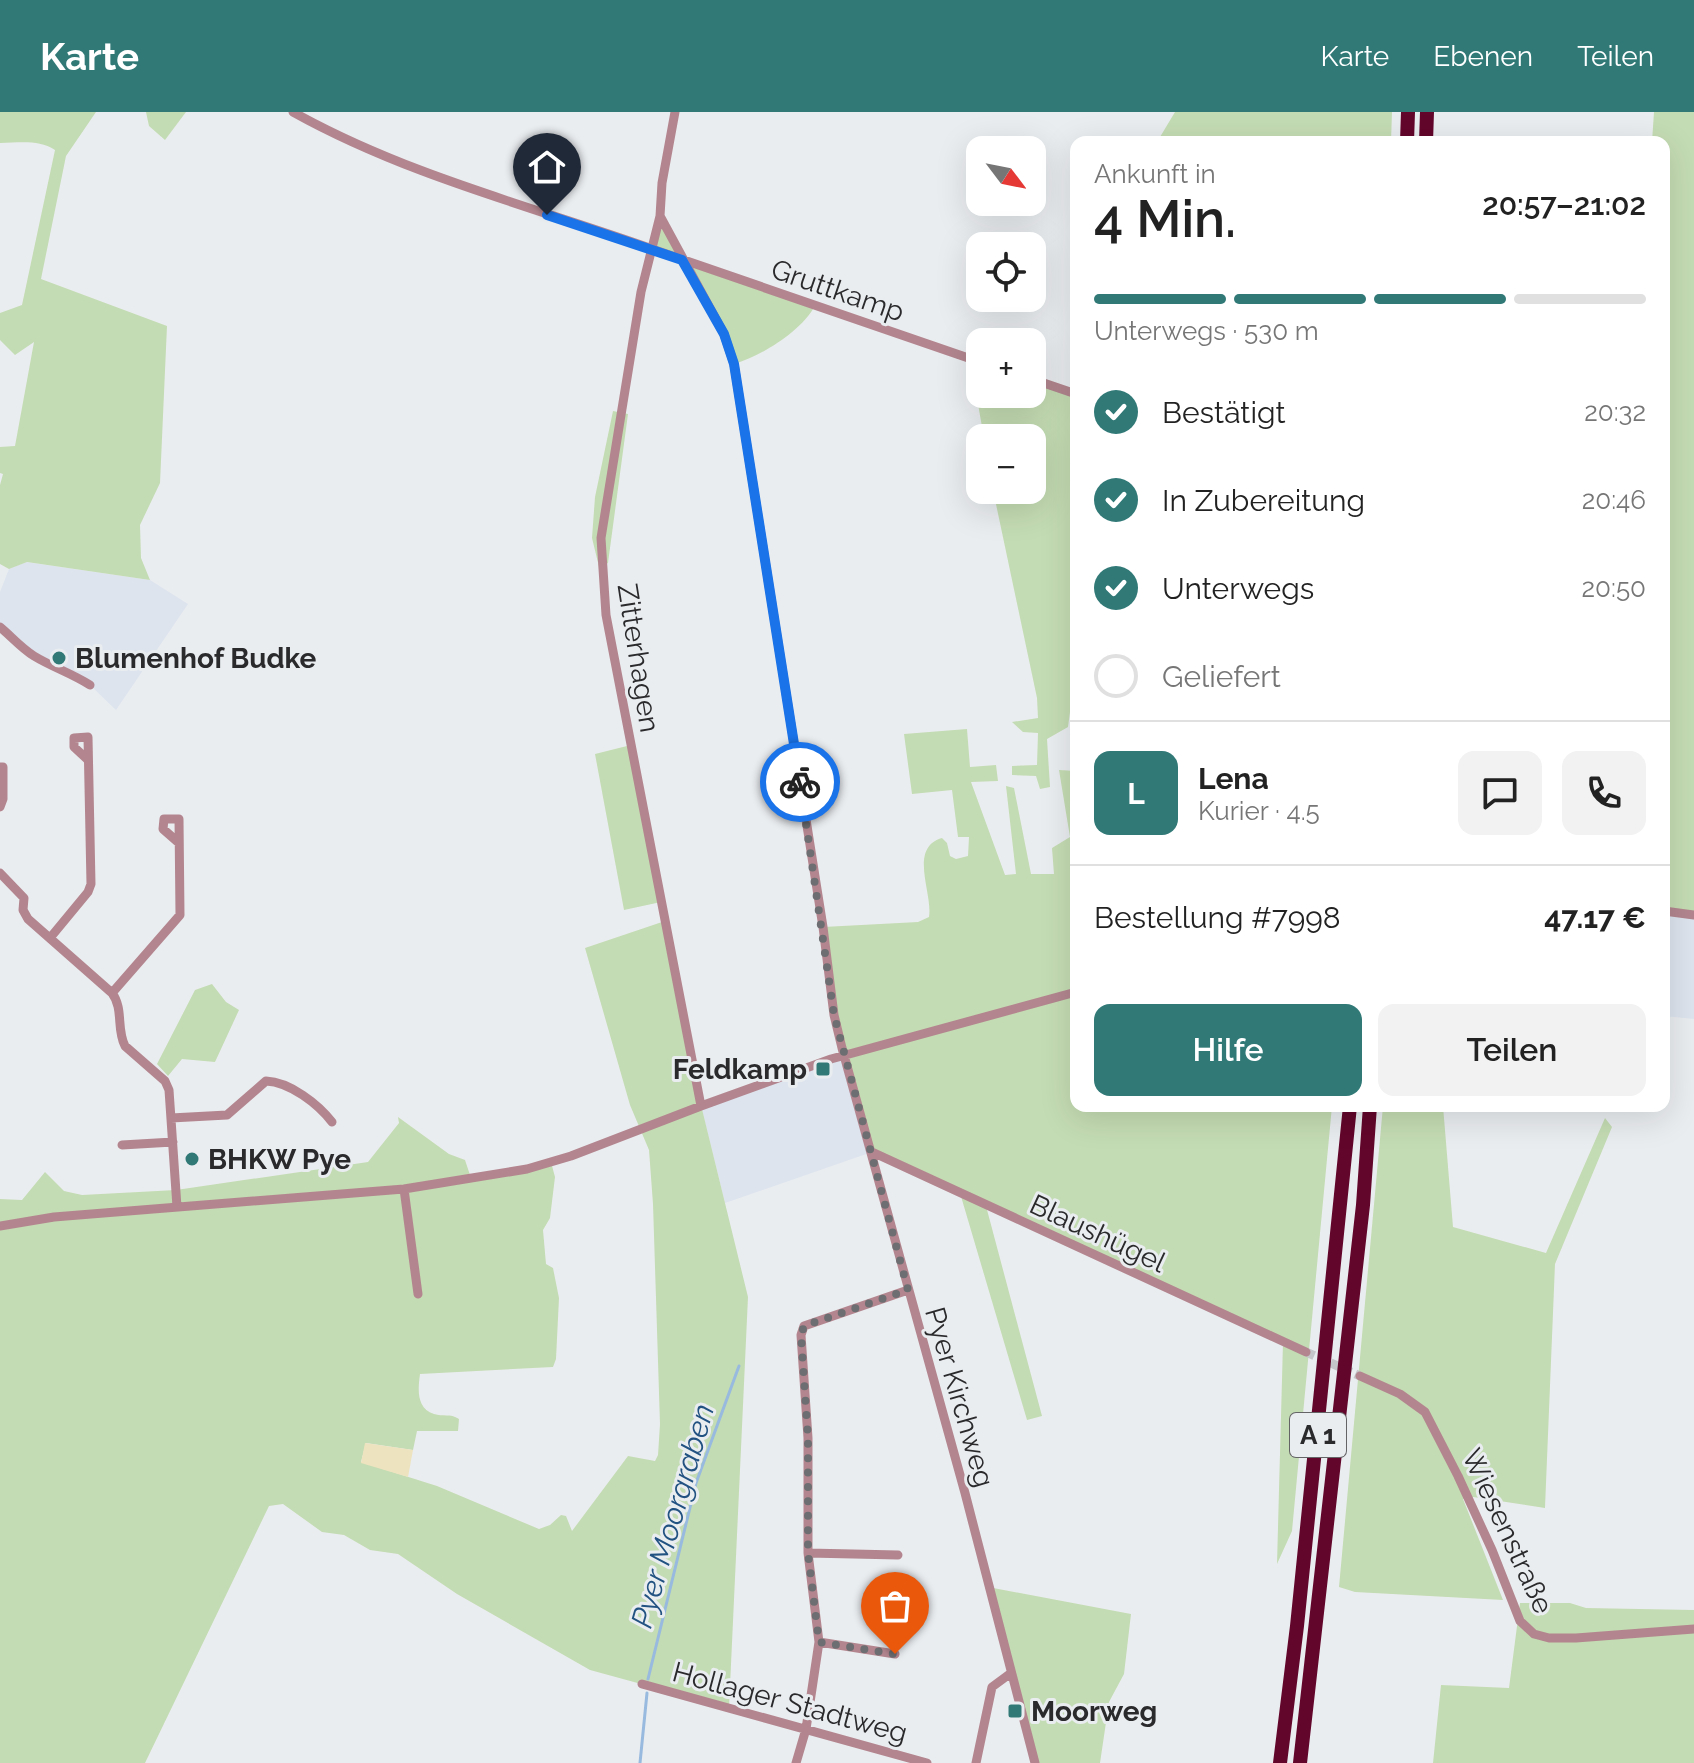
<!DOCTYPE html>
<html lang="de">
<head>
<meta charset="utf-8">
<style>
  :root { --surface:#fff; --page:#f2f2f2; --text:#222; --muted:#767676; --line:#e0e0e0; --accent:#307977 }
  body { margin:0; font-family:Raleway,sans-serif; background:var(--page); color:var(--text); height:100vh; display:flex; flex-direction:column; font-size:30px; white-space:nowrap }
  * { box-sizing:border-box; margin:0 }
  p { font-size:26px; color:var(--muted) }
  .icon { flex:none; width:44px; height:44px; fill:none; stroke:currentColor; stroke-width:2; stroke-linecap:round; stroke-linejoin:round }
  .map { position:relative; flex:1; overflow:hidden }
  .panel { position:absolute; left:1070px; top:24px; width:600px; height:976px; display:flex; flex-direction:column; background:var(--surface); border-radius:16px; box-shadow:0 8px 32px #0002 }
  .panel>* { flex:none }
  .needle { width:52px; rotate:122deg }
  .buttons { position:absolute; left:966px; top:24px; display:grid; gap:16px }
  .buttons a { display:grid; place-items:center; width:80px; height:80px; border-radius:16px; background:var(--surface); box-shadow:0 8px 32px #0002; font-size:40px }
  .pin { position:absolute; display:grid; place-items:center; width:68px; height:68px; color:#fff; margin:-82px -34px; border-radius:50% 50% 50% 0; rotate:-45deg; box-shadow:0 0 8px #0007 }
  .pin .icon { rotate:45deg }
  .courier { position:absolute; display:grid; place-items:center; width:80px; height:80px; margin:-40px; border:6px solid #1a73e8; border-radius:50%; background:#fff; color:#222; box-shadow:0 2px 10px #0007 }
  .summary em { font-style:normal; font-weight:600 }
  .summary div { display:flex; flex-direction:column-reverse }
  .summary { display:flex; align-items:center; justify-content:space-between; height:136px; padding:0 24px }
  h1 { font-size:52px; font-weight:600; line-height:60px }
  .bar { display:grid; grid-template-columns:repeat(4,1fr); gap:12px 8px; align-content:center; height:96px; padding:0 24px }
  .bar i { height:10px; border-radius:6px; background:var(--line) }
  .bar .selected { background:var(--accent) }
  .bar p { grid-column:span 4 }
  .line { display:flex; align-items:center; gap:20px; padding:0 24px; border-top:2px solid var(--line) }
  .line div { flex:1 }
  .round { display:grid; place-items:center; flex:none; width:84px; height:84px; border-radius:16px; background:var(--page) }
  ol { padding:0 24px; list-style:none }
  li { display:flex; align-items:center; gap:24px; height:88px }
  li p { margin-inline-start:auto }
  li .icon { padding:8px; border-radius:50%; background:var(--accent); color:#fff; stroke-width:4 }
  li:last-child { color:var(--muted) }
  li i { width:44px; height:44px; border:4px solid var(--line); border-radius:50% }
  .primary-button { display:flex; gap:16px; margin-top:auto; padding:16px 24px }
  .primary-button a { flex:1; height:92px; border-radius:16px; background:var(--accent); color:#fff; font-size:32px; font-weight:600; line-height:92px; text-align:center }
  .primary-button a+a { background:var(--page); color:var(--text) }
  header { display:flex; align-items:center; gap:48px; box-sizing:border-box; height:112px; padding:0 40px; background:var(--accent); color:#fff }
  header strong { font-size:38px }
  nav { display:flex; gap:44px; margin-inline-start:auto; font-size:28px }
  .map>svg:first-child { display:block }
</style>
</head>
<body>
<header>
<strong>Karte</strong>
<nav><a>Karte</a><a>Ebenen</a><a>Teilen</a></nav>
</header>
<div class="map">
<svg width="1694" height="1651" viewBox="0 0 1694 1651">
  <rect width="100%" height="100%" fill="#eaedf0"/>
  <!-- built -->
  <path fill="#dde4ee" d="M26,450L150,468L188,492L116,598L90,573L50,553L0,514V480L9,457Z
    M1664,799L1694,803V907L1664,904Z
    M844,943L872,1040L725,1091L701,994Z"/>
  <!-- green -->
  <path fill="#c4dcb3" d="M0,0H96L66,44L41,167L167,214L160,371L140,413L141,446L150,468L27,450L9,457L0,452V373L3,362L0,361V335L15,334L34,230L15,243L0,228V201L22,193L55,38C38,27 19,31 0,31Z
    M146,0H186L165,28L149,14Z
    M1175,0H1392L1391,30H1157Z
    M1654,0H1694V803L1664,799V30H1652Z
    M660,104L682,148L815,194C800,220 763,243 734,252L682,148L651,136Z
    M970,247L980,250V282H1032V268L1076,283V585H1072L1068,615L1047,627L1050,675L1040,677L1036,664L1012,663V654L1037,653L1038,621L1023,620L1012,610L1038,606L1037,586L993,378H1032V326H984Z
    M613,299L628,302L608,451L599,455L592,426L595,385Z
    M967,617L970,655L996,653L998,669L971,670L1005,763L1016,762L1006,674L1014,676L1031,762H1054L1052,736L1070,725L1059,658L1076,659V994H1332L1292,1419L1277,1452L1283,1230L986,1094L1042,1304L1027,1308L960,1081L872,1040L842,936L823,815L918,810L929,805C933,781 908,736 942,726L947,731L950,744L956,747L968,744L969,725H958L952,678L912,682L904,622Z
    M631,633L701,993L748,1185L729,1596L590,1558L457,1482L398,1442L370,1438L344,1423L322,1420L283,1392L269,1394L145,1651H0V1087L22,1088L45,1060L64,1079L82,1083L176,1078L368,1050L399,1011L398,1005L449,1042L465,1048L471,1066L551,1050L555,1065L550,1106L543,1118L546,1152L553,1156L559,1186L556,1247L553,1255L420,1262C418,1277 416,1296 434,1302C443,1305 450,1301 459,1307L458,1319H417L413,1338L366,1331L361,1350L437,1374L539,1417L550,1413L561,1403L566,1404L572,1419L628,1344L655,1349L658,1343L660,1312L653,1092L649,1038L630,993L585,836L665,809L661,790L624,798L595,642Z
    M212,872L226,890L239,898L215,950L182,947L168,964L157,952L195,878Z
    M1383,994H1443L1453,1115L1546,1141L1605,1006L1612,1015L1555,1152L1545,1396L1473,1385L1463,1387L1503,1488L1355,1480L1339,1475Z
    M988,1475L1131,1502L1124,1562L1109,1590L1100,1651H1035Z
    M1520,1491H1570L1586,1496L1694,1498V1651H1433L1441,1573L1509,1576Z"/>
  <!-- sand -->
  <path fill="#ede3be" d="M365,1331L413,1338L408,1365L361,1351Z"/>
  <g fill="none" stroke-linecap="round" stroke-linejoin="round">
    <!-- stream -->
    <path stroke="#98bade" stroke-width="3" d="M648,1567L696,1371L739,1254
      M640,1651L647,1581"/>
    <!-- minor-tunnel -->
    <path stroke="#c4c6c9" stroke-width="9" stroke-dasharray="9 4.5" stroke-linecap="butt" d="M1306,1240L1360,1264"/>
    <!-- minor -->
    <path stroke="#b3868f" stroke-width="9" d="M293,0C406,63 531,94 652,137C761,175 870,213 980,250
      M675,0L662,71L660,104L724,222L734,252L823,815L834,903L842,936L965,1381L1035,1651
      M660,104L641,180L601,426L606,503L701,994
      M1032,267L1076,282
      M0,515C11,524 21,536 34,544C52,555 71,561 90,573
      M0,655H3V687L0,695
      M0,761L24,786L23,798L28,807L112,881C124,897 116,917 125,934L165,969L169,978L177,1095
      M1664,799L1694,803
      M50,826L88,780L91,772L88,625L74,626V635L88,648
      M112,881L180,803L179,707H164L163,717L179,731
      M171,1006L227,1003L266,969C290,970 318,992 332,1010
      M122,1033L173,1030
      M872,1040L1306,1240
      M404,1077L418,1182
      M0,1114L54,1105L404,1077L527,1057L571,1044L701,994L831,947L1076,880
      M1360,1264L1400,1282L1425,1300L1458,1364L1492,1438L1520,1509L1534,1522L1549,1526H1576L1694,1517
      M808,1441L898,1443
      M819,1530L895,1542
      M642,1572L927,1651
      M796,1651L806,1617L819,1530L808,1441V1326L801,1223L804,1214L908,1178
      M976,1651L992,1575L1011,1561"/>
    <!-- highway -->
    <path stroke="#63062b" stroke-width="14" d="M1407,30L1408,0
      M1426,30L1427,0
      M1280,1651L1297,1514L1350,994
      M1300,1651L1363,1093L1370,994"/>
  </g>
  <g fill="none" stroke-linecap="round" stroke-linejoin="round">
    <!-- done -->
    <path stroke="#6d6e71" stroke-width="8" stroke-dasharray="0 14.4" d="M800,670L834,903L908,1178L804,1214L801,1223L808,1326V1441L819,1530L895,1542"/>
    <!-- route -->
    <path stroke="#1a73e8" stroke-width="10" d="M547,103L682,148L724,222L734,252L800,670"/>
  </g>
  <!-- markers -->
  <g fill="#307977" stroke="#eaedf0" stroke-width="3">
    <circle cx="59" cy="546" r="8"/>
    <rect x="815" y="949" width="16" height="16" rx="4"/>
    <circle cx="192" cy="1047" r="8"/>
    <rect x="1007" y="1591" width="16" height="16" rx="4"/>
  </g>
  <g text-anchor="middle" stroke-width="6" stroke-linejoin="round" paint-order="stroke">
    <!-- shield labels -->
    <rect fill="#eaedf0" stroke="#646467" stroke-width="2" x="1290" y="1301" width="56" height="44" rx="6"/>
    <g font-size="26" font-weight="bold" fill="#2a2a2c">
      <text x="1318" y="1332">A 1</text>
    </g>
    <!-- street labels -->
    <g font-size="28" fill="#2a2a2c" stroke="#eaedf0">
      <text transform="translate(838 178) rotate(19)" y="10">Gruttkamp</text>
      <text transform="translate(639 546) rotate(81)" y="10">Zitterhagen</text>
      <text transform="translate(1098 1121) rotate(25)" y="10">Blaushügel</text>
      <text transform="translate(960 1285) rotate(74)" y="10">Pyer Kirchweg</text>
      <text transform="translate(1508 1419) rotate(65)" y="10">Wiesenstraße</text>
      <text transform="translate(790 1590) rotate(15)" y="10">Hollager Stadtweg</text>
    </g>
    <!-- poi labels -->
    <g font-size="28" font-weight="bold" fill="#2a2a2c" stroke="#eaedf0" text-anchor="start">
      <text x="75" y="556">Blumenhof Budke</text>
      <text x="807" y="967" text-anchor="end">Feldkamp</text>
      <text x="208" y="1057">BHKW Pye</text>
      <text x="1031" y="1609">Moorweg</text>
    </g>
    <!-- water labels -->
    <g font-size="30" font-style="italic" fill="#215281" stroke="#eaedf0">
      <text transform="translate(673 1404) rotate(-74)" y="10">Pyer Moorgraben</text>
    </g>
  </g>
</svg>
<div class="buttons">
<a><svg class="needle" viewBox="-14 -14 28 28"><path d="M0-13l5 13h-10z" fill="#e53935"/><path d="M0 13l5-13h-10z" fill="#767676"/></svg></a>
<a><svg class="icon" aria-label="locate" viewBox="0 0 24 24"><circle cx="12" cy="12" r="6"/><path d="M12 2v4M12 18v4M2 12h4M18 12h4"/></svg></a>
<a>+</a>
<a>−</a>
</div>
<div class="pin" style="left:895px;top:1542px;background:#ea580c"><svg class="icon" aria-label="bag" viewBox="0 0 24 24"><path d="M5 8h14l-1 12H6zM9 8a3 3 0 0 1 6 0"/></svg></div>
<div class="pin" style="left:547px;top:103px;background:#1f2937"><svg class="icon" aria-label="home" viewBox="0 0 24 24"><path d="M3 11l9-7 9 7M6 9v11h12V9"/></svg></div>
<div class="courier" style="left:800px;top:670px"><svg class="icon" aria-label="bike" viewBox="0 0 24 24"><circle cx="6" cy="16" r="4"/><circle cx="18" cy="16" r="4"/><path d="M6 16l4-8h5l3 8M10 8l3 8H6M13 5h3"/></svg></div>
<section class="panel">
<div class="summary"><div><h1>4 Min.</h1><p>Ankunft in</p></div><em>20:57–21:02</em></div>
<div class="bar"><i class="selected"></i><i class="selected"></i><i class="selected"></i><i></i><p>Unterwegs · 530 m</p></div>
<ol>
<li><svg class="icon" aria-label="check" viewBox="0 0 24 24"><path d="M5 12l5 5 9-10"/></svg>Bestätigt<p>20:32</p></li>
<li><svg class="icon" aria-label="check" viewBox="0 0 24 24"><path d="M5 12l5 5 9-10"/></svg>In Zubereitung<p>20:46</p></li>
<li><svg class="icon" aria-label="check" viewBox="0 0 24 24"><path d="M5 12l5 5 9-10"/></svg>Unterwegs<p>20:50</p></li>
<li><i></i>Geliefert</li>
</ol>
<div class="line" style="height:144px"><b class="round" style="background:var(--accent);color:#fff">L</b><div><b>Lena</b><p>Kurier · 4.5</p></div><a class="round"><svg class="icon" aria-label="chat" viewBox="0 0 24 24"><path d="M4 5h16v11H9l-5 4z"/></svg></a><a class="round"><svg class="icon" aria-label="phone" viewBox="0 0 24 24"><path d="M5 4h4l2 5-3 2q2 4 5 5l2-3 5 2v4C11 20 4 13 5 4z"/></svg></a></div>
<div class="line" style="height:104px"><div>Bestellung #7998</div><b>47.17 €</b></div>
<div class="primary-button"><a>Hilfe</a><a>Teilen</a></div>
</section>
</div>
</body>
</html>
